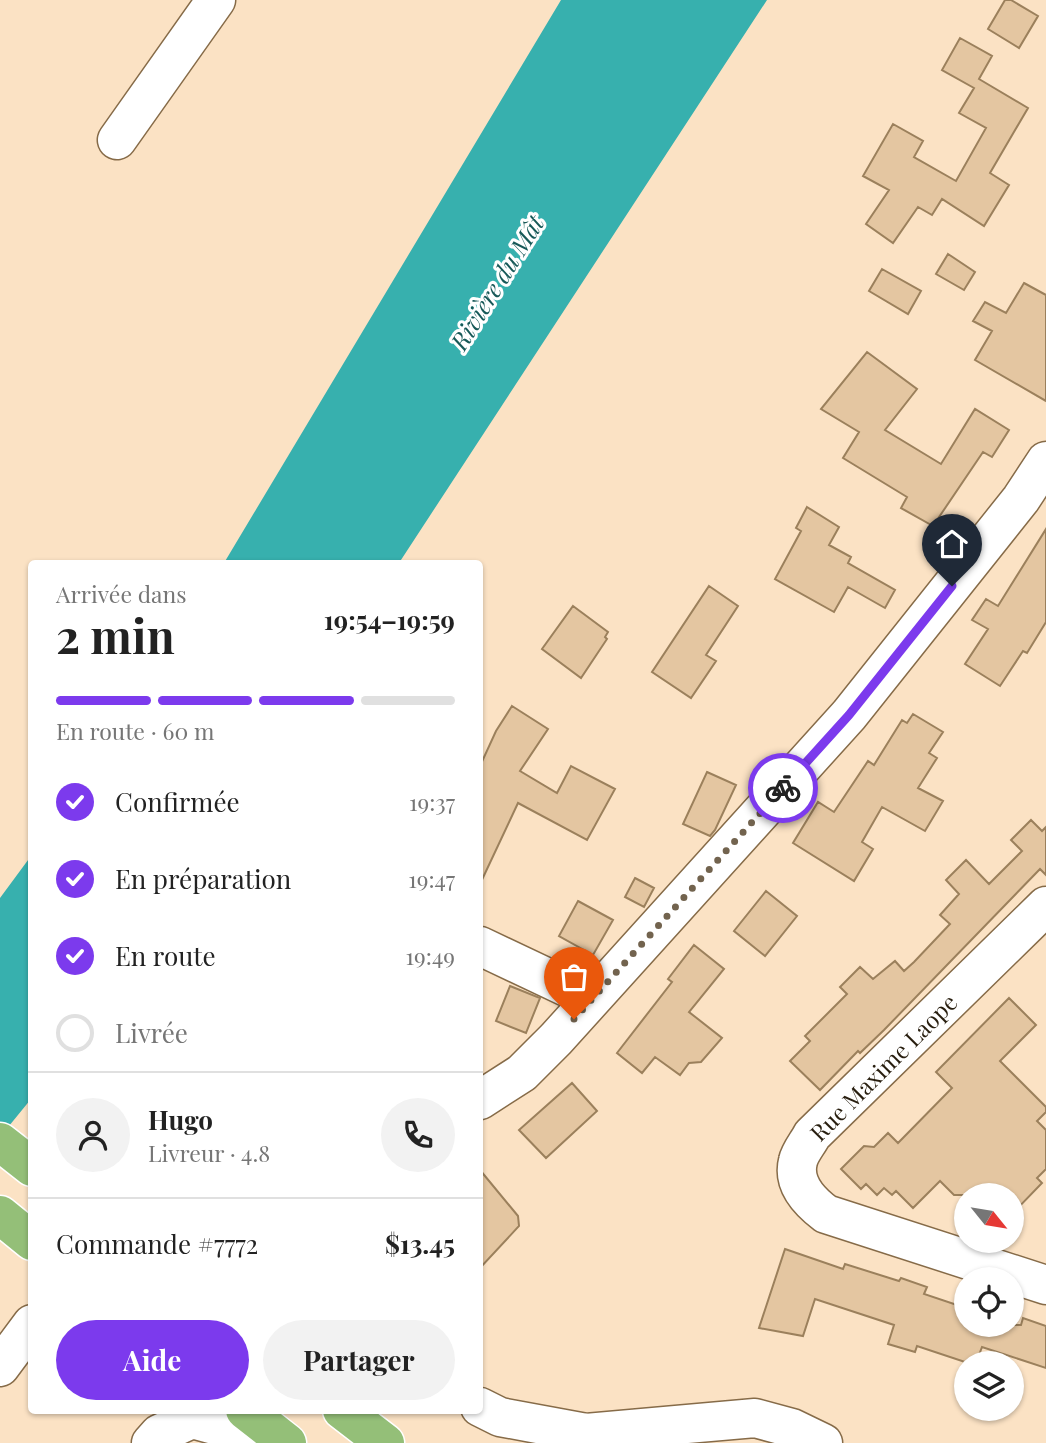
<!DOCTYPE html>
<html lang="fr">
<head>
<meta charset="utf-8">
<style>
  :root { --surface:#fff; --page:#f2f2f2; --text:#222; --muted:#767676; --line:#e0e0e0; --accent:#7c3aed }
  body { margin:0; font-family:"Playfair Display",serif; background:var(--page); color:var(--text); height:100vh; display:flex; flex-direction:column; font-size:26px; white-space:nowrap }
  * { box-sizing:border-box; margin:0 }
  p { font-size:23px; color:var(--muted) }
  .icon { flex:none; width:38px; height:38px; fill:none; stroke:currentColor; stroke-width:2; stroke-linecap:round; stroke-linejoin:round }
  .map { position:relative; flex:1; overflow:hidden }
  .panel { position:absolute; left:28px; top:560px; width:455px; height:854px; display:flex; flex-direction:column; background:var(--surface); border-radius:7px; box-shadow:0 2px 5px #0004 }
  .panel>* { flex:none }
  .needle { width:46px; rotate:120deg }
  .controls { position:absolute; left:954px; top:1183px; display:grid; gap:14px }
  .controls a { display:grid; place-items:center; width:70px; height:70px; border-radius:50%; background:var(--surface); box-shadow:0 2px 5px #0004; font-size:35px }
  .pin { position:absolute; display:grid; place-items:center; width:60px; height:60px; color:#fff; margin:-72px -30px; border-radius:50% 50% 50% 0; rotate:-45deg; box-shadow:0 0 7px #0007 }
  .pin .icon { rotate:45deg }
  .courier { position:absolute; display:grid; place-items:center; width:70px; height:70px; margin:-35px; border:5px solid #7c3aed; border-radius:50%; background:#fff; color:#222; box-shadow:0 2px 9px #0007 }
  .headline em { font-style:normal; font-weight:700 }
  .headline div { display:flex; flex-direction:column-reverse }
  .headline { display:flex; align-items:center; justify-content:space-between; height:119px; padding:0 28px }
  h1 { font-size:46px; font-weight:700; line-height:52px }
  .bar { display:grid; grid-template-columns:repeat(4,1fr); gap:10px 7px; align-content:center; height:84px; padding:0 28px }
  .bar i { height:9px; border-radius:5px; background:var(--line) }
  .bar .selected { background:var(--accent) }
  .bar p { grid-column:span 4 }
  .line { display:flex; align-items:center; gap:18px; padding:0 28px; border-top:2px solid var(--line) }
  .line div { flex:1 }
  .round { display:grid; place-items:center; flex:none; width:74px; height:74px; border-radius:37px; background:var(--page) }
  ol { padding:0 28px; list-style:none }
  li { display:flex; align-items:center; gap:21px; height:77px }
  li p { margin-inline-start:auto }
  li .icon { padding:7px; border-radius:50%; background:var(--accent); color:#fff; stroke-width:4 }
  li:last-child { color:var(--muted) }
  li i { width:38px; height:38px; border:4px solid var(--line); border-radius:50% }
  .action { display:flex; gap:14px; margin-top:auto; padding:14px 28px }
  .action a { flex:1; height:80px; border-radius:42px; background:var(--accent); color:#fff; font-size:28px; font-weight:700; line-height:80px; text-align:center }
  .action a+a { background:var(--page); color:var(--text) }
  .map>svg:first-child { display:block }
</style>
</head>
<body>
<div class="map">
<svg width="1046" height="1443" viewBox="0 0 1046 1443">
  <rect width="100%" height="100%" fill="#fbe2c4"/>
  <!-- water -->
  <path fill="#37b0ae" d="M561,0H767L399,563H224Z
    M31,856V1099L0,1137V898Z"/>
  <!-- building -->
  <path fill="#e4c6a1" stroke="#9b805c" stroke-width="2" d="M1005,0H1011L1038,16L1019,48L988,29Z
    M960,38L992,56L979,79L1028,108L990,173L1009,185L984,226L942,199L932,215L918,207L893,243L866,224L889,190L863,176L893,124L923,141L914,157L956,181L986,128L959,113L974,88L942,70Z
    M948,254L975,272L964,290L936,274Z
    M882,269L921,291L908,314L869,291Z
    M1024,283L1046,295V401L975,360L992,331L973,321L985,302L1006,313Z
    M867,352L917,389L885,430L941,464L975,409L1009,430L992,457L983,452L933,526L901,508L907,497L843,458L859,432L821,409Z
    M807,507L839,527L829,545L851,557L848,563L895,590L885,608L848,587L834,612L775,579L801,531L796,528Z
    M1046,529V622L1027,653L1023,651L1000,686L965,664L988,629L972,620L986,599L998,606Z
    M709,586L738,606L706,655L716,661L691,698L652,672Z
    M573,606L608,632L605,637L607,639L581,678L542,649Z
    M512,706L548,729L520,771L557,793L571,766L615,789L587,840L518,803L480,884V766L496,731Z
    M913,714L943,732L929,753L937,758L918,788L943,801L925,831L882,807L862,842L873,849L854,881L793,843L818,802L834,812L868,761L874,765L902,720L907,723Z
    M707,772L736,785L715,830L710,836L683,824Z
    M1031,820L1042,831L1046,827V875L1040,869L884,1030L860,1053L858,1051L820,1090L790,1061L810,1041L805,1036L847,994L840,987L860,967L873,979L895,961L904,971L914,962L950,924L940,915L959,894L946,880L966,860L989,884L1022,851L1011,840Z
    M635,878L654,888L644,907L625,897Z
    M766,891L797,916L765,956L734,931Z
    M578,901L613,920L593,955L559,936Z
    M694,945L724,969L689,1012L722,1038L701,1062L689,1063L680,1075L655,1057L642,1073L617,1053L672,982L668,979Z
    M510,986L540,998L526,1033L496,1021Z
    M1009,998L1036,1025L1000,1061L1046,1107V1112L1037,1121L1046,1130V1169L1037,1178L1042,1183L1012,1214V1195H954L940,1181L913,1208L896,1191L892,1195L884,1188L877,1195L866,1184L861,1189L841,1169L864,1146L874,1147L888,1133L898,1143L952,1088L936,1072Z
    M572,1083L597,1111L546,1158L519,1130Z
    M480,1170L518,1216L519,1226L480,1268Z
    M785,1249L843,1269L845,1264L899,1281L901,1278L927,1287L924,1294L966,1308V1325H1021L1023,1318L1046,1326V1368L982,1347L976,1363H968L917,1346L915,1352L888,1344L894,1325L815,1299L803,1336L759,1328Z"/>
  <g fill="none" stroke-linecap="round" stroke-linejoin="round">
    <defs>
      <path id="minor" d="M117,140L216,0
        M1046,906L812,1135C808,1143 800,1152 798,1161C792,1184 810,1202 826,1214L1046,1285
        M480,946L592,999
        M480,1100L522,1073L556,1039L849,715L1021,499L1046,461
        M0,1367L32,1324
        M480,1407L500,1417L586,1433L755,1418L792,1428L823,1443
        M151,1443L159,1434L192,1419L218,1426L241,1443"/>
      <path id="highway" d="M0,1142L32,1167
        M0,1215L32,1241
        M245,1410L287,1443
        M342,1410L385,1443"/>
    </defs>
    <!-- minor casing -->
    <use href="#minor" stroke="#866b48" stroke-width="41"/>
    <!-- highway casing -->
    <use href="#highway" stroke="#fff" stroke-width="41"/>
    <!-- minor -->
    <use href="#minor" stroke="#fff" stroke-width="38"/>
    <!-- highway -->
    <use href="#highway" stroke="#94bf78" stroke-width="38"/>
  </g>
  <g fill="none" stroke-linecap="round" stroke-linejoin="round">
    <!-- done -->
    <path stroke="#72634e" stroke-width="7" stroke-dasharray="0 12.6" d="M574,1019L783,788"/>
    <!-- route -->
    <path stroke="#7c3aed" stroke-width="9" d="M783,788L849,715L952,586"/>
  </g>
  <g text-anchor="middle" stroke-width="6" stroke-linejoin="round" paint-order="stroke">
    <!-- street labels -->
    <g font-size="23" fill="#281e0f" stroke="#fff">
      <text transform="translate(884 1068) rotate(-45)" y="8">Rue Maxime Laope</text>
    </g>
    <!-- water labels -->
    <g font-size="24" font-style="italic" fill="#175958" stroke="#fff">
      <text transform="translate(498 283) rotate(-58)" y="8">Rivière du Mât</text>
    </g>
  </g>
</svg>
<div class="controls">
<a><svg class="needle" viewBox="-14 -14 28 28"><path d="M0-13l5 13h-10z" fill="#e53935"/><path d="M0 13l5-13h-10z" fill="#767676"/></svg></a>
<a><svg class="icon" aria-label="locate" viewBox="0 0 24 24"><circle cx="12" cy="12" r="6"/><path d="M12 2v4M12 18v4M2 12h4M18 12h4"/></svg></a>
<a><svg class="icon" aria-label="layers" viewBox="0 0 24 24"><path d="M12 4l9 5-9 5-9-5zM3 14l9 5 9-5"/></svg></a>
</div>
<div class="pin" style="left:574px;top:1019px;background:#ea580c"><svg class="icon" aria-label="bag" viewBox="0 0 24 24"><path d="M5 8h14l-1 12H6zM9 8a3 3 0 0 1 6 0"/></svg></div>
<div class="pin" style="left:952px;top:586px;background:#1f2937"><svg class="icon" aria-label="home" viewBox="0 0 24 24"><path d="M3 11l9-7 9 7M6 9v11h12V9"/></svg></div>
<div class="courier" style="left:783px;top:788px"><svg class="icon" aria-label="bike" viewBox="0 0 24 24"><circle cx="6" cy="16" r="4"/><circle cx="18" cy="16" r="4"/><path d="M6 16l4-8h5l3 8M10 8l3 8H6M13 5h3"/></svg></div>
<section class="panel">
<div class="headline"><div><h1>2 min</h1><p>Arrivée dans</p></div><em>19:54–19:59</em></div>
<div class="bar"><i class="selected"></i><i class="selected"></i><i class="selected"></i><i></i><p>En route · 60 m</p></div>
<ol>
<li><svg class="icon" aria-label="check" viewBox="0 0 24 24"><path d="M5 12l5 5 9-10"/></svg>Confirmée<p>19:37</p></li>
<li><svg class="icon" aria-label="check" viewBox="0 0 24 24"><path d="M5 12l5 5 9-10"/></svg>En préparation<p>19:47</p></li>
<li><svg class="icon" aria-label="check" viewBox="0 0 24 24"><path d="M5 12l5 5 9-10"/></svg>En route<p>19:49</p></li>
<li><i></i>Livrée</li>
</ol>
<div class="line" style="height:126px"><a class="round"><svg class="icon" aria-label="person" viewBox="0 0 24 24"><circle cx="12" cy="8" r="4"/><path d="M4 21q1-7 8-7t8 7"/></svg></a><div><b>Hugo</b><p>Livreur · 4.8</p></div><a class="round"><svg class="icon" aria-label="phone" viewBox="0 0 24 24"><path d="M5 4h4l2 5-3 2q2 4 5 5l2-3 5 2v4C11 20 4 13 5 4z"/></svg></a></div>
<div class="line" style="height:91px"><div>Commande #7772</div><b>$13.45</b></div>
<div class="action"><a>Aide</a><a>Partager</a></div>
</section>
</div>
</body>
</html>
